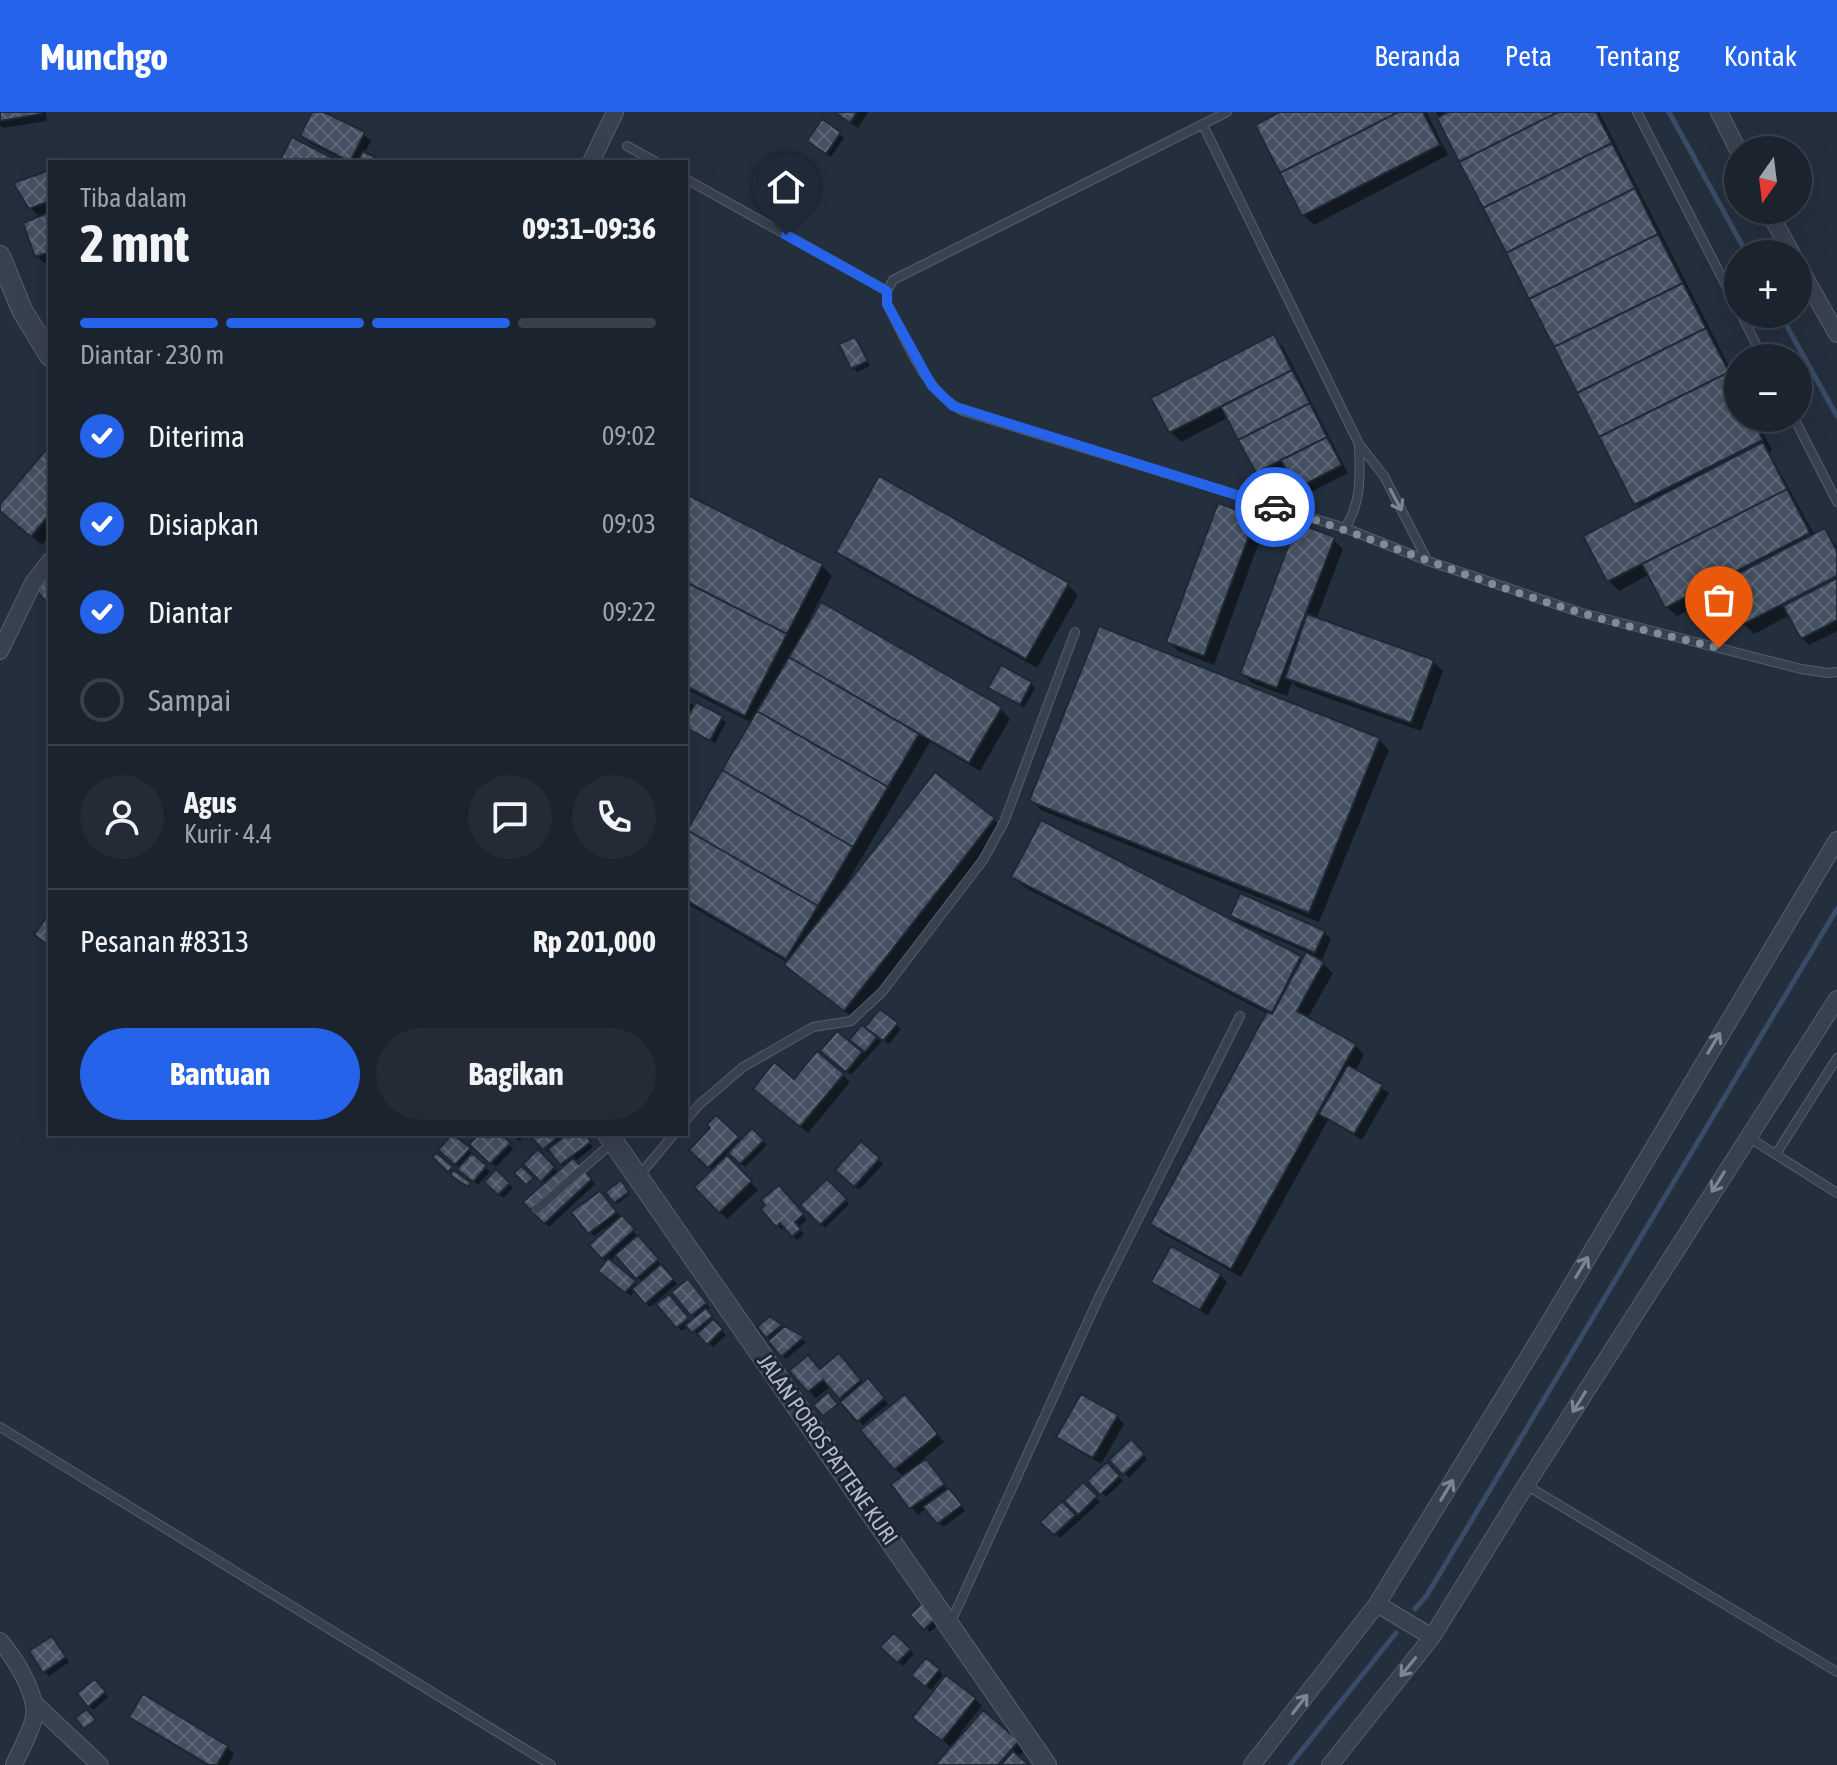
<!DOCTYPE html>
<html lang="id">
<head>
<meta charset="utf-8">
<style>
  :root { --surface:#1b232e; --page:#242b36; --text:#f1f3f6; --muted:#a0a4aa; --line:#39404a; --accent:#2563eb }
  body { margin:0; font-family:"Asap Condensed",sans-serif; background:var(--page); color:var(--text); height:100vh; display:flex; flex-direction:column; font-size:30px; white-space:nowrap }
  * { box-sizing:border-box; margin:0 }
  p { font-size:26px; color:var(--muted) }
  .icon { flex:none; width:44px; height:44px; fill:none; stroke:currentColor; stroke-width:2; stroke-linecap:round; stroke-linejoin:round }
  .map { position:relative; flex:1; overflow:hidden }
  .side { position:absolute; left:48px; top:48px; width:640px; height:976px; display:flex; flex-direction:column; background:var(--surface); border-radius:0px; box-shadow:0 8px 32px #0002,0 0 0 2px var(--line) }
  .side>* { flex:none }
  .needle { width:52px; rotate:194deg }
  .fabs { position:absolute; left:1724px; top:24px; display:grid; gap:16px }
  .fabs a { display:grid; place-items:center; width:88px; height:88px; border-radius:50%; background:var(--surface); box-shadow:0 8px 32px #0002,0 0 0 2px var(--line); font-size:40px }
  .pin { position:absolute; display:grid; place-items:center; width:68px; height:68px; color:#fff; margin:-82px -34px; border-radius:50% 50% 50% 0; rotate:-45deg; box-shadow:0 0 8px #0007 }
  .pin .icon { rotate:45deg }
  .courier { position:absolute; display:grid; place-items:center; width:80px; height:80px; margin:-40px; border:6px solid #2563eb; border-radius:50%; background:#fff; color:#222; box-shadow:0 2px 10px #0007 }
  .head em { font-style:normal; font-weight:700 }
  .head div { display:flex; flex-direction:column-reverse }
  .head { display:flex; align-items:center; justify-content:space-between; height:136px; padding:0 32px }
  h1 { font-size:52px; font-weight:700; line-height:60px }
  .bar { display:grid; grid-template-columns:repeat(4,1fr); gap:12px 8px; align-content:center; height:96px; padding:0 32px }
  .bar i { height:10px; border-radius:6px; background:var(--line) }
  .bar .current { background:var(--accent) }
  .bar p { grid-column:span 4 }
  .line { display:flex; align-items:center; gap:20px; padding:0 32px; border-top:2px solid var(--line) }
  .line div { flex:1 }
  .round { display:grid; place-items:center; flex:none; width:84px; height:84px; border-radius:42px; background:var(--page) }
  ol { padding:0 32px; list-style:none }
  li { display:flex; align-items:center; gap:24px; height:88px }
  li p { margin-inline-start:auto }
  li .icon { padding:8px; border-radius:50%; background:var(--accent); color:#fff; stroke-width:4 }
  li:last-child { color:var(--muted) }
  li i { width:44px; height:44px; border:4px solid var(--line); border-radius:50% }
  .action { display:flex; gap:16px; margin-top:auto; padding:16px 32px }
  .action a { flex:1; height:92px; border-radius:48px; background:var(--accent); color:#fff; font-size:32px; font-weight:700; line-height:92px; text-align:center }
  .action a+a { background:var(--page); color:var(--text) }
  header { display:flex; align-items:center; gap:48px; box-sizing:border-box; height:112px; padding:0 40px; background:var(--accent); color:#fff }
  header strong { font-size:38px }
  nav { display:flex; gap:44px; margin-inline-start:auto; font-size:28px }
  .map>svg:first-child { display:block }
</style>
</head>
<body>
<header>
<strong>Munchgo</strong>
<nav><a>Beranda</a><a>Peta</a><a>Tentang</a><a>Kontak</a></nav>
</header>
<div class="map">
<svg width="1837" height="1653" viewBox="0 0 1837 1653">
  <defs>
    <pattern id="building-cross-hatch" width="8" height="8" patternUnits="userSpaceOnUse" patternTransform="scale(2)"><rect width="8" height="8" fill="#455162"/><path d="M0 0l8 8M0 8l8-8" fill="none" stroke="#5d6877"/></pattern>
  </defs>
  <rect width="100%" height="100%" fill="#242f3e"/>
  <!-- shadow -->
  <path fill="#0007" fill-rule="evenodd" d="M0,0H46L47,9L3,16L0,13Z
    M314,0L363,22L371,29L364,42L380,50H347L309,31L302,24Z
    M834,0H868L858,16Z
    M1284,0H1426L1448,43L1314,113L1304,103Z
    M1436,0H1599L1738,272V306H1755L1772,338L1769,340L1815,424L1824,419L1837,434V519L1809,533L1802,526L1790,503L1754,522L1744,512L1726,479L1677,504L1667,495L1650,462L1619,479L1609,469L1640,396Z
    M823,10L844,26L831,45L814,33Z
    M50,60V149L44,151L36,144L41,106L31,96Z
    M1274,225L1283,235L1348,361L1305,383L1298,376L1287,356L1265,367L1258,360L1229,305L1181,330L1171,320Z
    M855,227L870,254L857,260L853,256Z
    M50,336V423L42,433L0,395Z
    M880,367L1068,473L1078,483L1037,556L848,449L838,439Z
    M686,384L822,454L832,464L809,508L1001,597L1010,607L980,659L930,630L844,776L846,777L994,708L1003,717L855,907L797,862L788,851L686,791V723L752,611L686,577Z
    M1255,407L1264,417L1214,553L1178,539L1168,529Z
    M1333,427L1343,437L1316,508L1433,549L1443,559L1421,619L1297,575L1292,570L1287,584L1252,571L1242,561Z
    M1031,572L1035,576L1024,596L991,576Z
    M686,589L726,610L715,631L686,614Z
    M1379,628L1389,638L1319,810L1041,698L1031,688Z
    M1014,765L1243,815L1232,804L1324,820L1331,827L1321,850L1333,861L1307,907L1355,933L1364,943L1355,959L1389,981L1362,1028L1328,1008L1241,1165L1162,1121L1152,1111L1268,902L1024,775ZM1249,815L1308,841L1304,849L1248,818Z
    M880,899L901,917L889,932L883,928L851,963L827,943L849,931L862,916L865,918Z
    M843,963L850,970L808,1021L762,984L794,969Z
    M716,1005L741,1030L752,1019L767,1033L745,1055L731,1041L727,1046L758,1078L727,1107L696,1075L713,1059L692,1038L713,1016Z
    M481,1022H498L513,1037L496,1055L472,1032Z
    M512,1022H527L519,1029Z
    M531,1022H583L593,1035L574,1050L595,1072L549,1115L526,1091L546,1073L526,1052L538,1040L559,1061L565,1056L551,1039L549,1041Z
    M861,1032L883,1052L859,1078L837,1058Z
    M440,1038H469L490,1060L478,1073Z
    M496,1060L513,1076L503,1086L487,1070Z
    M827,1070L849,1092L825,1116L803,1093Z
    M620,1071L629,1083L617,1092L608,1080Z
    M779,1075L807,1108L798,1115L804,1122L797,1128L786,1115L782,1118L763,1097Z
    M605,1086L677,1172L650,1195L635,1178L631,1184L604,1163L607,1150L592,1133L610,1116L608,1114L594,1124L589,1120ZM617,1142L643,1171L638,1174L609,1150Z
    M1220,1163L1227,1170L1208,1203L1160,1177L1153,1170Z
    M692,1174L710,1196L706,1199L713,1206L711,1208L726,1223L713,1235L688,1214L682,1219L659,1192L673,1189L691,1211L696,1206L692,1202Z
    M770,1207L806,1230L786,1247L760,1215Z
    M846,1251L864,1272L868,1269L888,1292L863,1313L831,1274L816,1286L809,1279L820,1259Z
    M911,1292L944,1330L923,1347L965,1399L943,1415L927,1396L918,1403L894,1373L904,1365L895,1357Z
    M1117,1304L1124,1312L1101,1352L1065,1331L1058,1324Z
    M1131,1330L1147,1347L1129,1366L1112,1348Z
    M1107,1353L1123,1369L1106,1385L1090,1369Z
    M1083,1373L1100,1390L1060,1426L1043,1410Z
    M913,1503L941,1510L930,1520Z
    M894,1524L914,1542L903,1554L883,1535Z
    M56,1530L69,1550L49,1564L44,1559Z
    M926,1548L943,1563L931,1578L918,1568Z
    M99,1573L108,1585L93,1598L89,1593Z
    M975,1587L982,1594L961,1620L1017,1631L1024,1638L1018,1646L1026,1653H937L952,1636L922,1612Z
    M131,1605L227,1635L234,1642L228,1653H207L138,1612Z"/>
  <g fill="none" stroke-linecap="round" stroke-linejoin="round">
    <!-- stream -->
    <path stroke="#394c67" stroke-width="5" d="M1669,0L1747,142
      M1780,202L1837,304
      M1415,1497L1427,1483L1837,797
      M1290,1653L1396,1521"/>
  </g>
  <!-- building -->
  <path fill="url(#building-cross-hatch)" stroke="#1f2835" stroke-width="2" d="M0,0H41V2L0,9Z
    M312,0H324L365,20L350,50L300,24Z
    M834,0H857L850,11Z
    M1280,0H1398L1280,61L1255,13Z
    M1398,0H1423L1440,33L1302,104L1280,61Z
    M1448,0H1558L1459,50L1437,6Z
    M1558,0H1596L1612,31L1483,96L1459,50Z
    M822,7L841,20L826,42L807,29Z
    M292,25L340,50H279Z
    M1612,31L1635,76L1506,141L1483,96Z
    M363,39L384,50H357Z
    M50,58V89L29,97L13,71Z
    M1635,76L1658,122L1529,187L1506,141Z
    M50,100V140L35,145L23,111Z
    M1658,122L1683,171L1554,235L1529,187Z
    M1683,171L1706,216L1577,281L1554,235Z
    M1706,216L1729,260L1599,325L1577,281Z
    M1274,222L1292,258L1169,321L1151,286Z
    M855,225L868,249L851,257L839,232Z
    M1292,258L1310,291L1238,328L1221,295Z
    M1729,260L1738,278V306H1752L1763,328L1634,393L1599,325Z
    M1310,291L1327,325L1256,361L1238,328Z
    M1327,325L1342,353L1296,377L1281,348Z
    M1763,330L1787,377L1607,470L1583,424Z
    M50,333V402L31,425L0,399V392Z
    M879,364L1069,471L1026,547L836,440Z
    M1787,377L1810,421L1665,496L1642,452Z
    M686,382L823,452L787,522L686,470Z
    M1218,391L1256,405L1204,544L1166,530Z
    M1297,411L1335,425L1277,576L1240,562Z
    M1825,416L1837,439V464L1742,513L1720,471Z
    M47,461L50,463V494L35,477Z
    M1837,466V508L1801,527L1783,494Z
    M686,470L787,522L745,604L686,574Z
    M821,490L1002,595L969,651L789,545Z
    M1307,502L1434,548L1411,611L1285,566Z
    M1099,514L1380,626L1309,801L1029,689Z
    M789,545L919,622L888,675L757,599Z
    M1001,553L1032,570L1020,593L988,576Z
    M696,590L723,604L710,629L686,616V608Z
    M757,599L888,675L853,735L722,658Z
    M722,658L853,735L818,794L687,718Z
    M935,660L995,706L844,899L784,853Z
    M1041,708L1301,844L1272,901L1011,765Z
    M687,718L818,794L786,847L686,788Z
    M1240,781L1325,819L1315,841L1230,804Z
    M50,800V834L34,823Z
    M1306,840L1324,850L1297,899L1356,932L1231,1157L1150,1112L1267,900L1272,902Z
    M880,897L898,911L883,929L865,915Z
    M862,913L877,925L865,940L849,928Z
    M837,919L862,940L846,960L820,939Z
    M817,939L844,962L800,1015L753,977L774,950L794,967Z
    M1348,953L1383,973L1354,1022L1319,1002Z
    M716,1003L739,1025L708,1056L689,1038L710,1016L707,1012Z
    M752,1016L764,1028L740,1052L728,1041Z
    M452,1022L471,1036L455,1053L438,1038Z
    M479,1022H501L511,1031L490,1052L469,1032Z
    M528,1022H561L543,1038Z
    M568,1022H585L591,1030L560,1053L548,1037Z
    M861,1029L880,1046L854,1075L835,1058Z
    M538,1037L555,1055L541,1070L523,1052Z
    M437,1041L453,1055L448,1060L432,1045Z
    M472,1041L487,1054L473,1070L457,1057Z
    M727,1043L752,1069L719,1101L694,1075Z
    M573,1046L581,1054L530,1098L523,1090Z
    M521,1054L534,1066L526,1073L514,1061Z
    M496,1057L510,1071L498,1083L484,1070Z
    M583,1057L592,1067L544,1112L534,1102Z
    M454,1058L471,1071L468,1075L450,1063Z
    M827,1067L847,1087L820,1113L800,1093Z
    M621,1068L629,1080L614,1091L605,1080Z
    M779,1073L804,1102L795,1110L801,1117L792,1125L780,1111L776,1115L761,1097L765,1093L761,1088Z
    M600,1079L617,1100L588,1122L571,1100Z
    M622,1103L635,1117L602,1147L589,1133Z
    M638,1123L659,1147L636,1167L615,1143Z
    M1171,1134L1221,1162L1200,1198L1151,1170Z
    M608,1146L636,1169L625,1181L598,1159Z
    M661,1152L674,1167L645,1192L632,1177Z
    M688,1167L707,1191L691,1204L671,1180Z
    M669,1182L689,1206L676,1216L656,1192Z
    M706,1196L713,1204L692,1221L685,1213Z
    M770,1204L782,1213L766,1226L757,1215Z
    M713,1207L723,1217L707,1233L697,1222Z
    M785,1214L804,1225L781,1245L768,1229Z
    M839,1241L861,1268L839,1287L823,1268L808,1280L789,1259L808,1243L820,1257Z
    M868,1266L885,1286L857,1310L840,1290Z
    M828,1280L838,1292L823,1304L813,1293Z
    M905,1282L938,1322L894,1358L860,1318Z
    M1081,1282L1118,1303L1093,1346L1056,1325Z
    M1131,1327L1145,1342L1123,1363L1109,1348Z
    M926,1347L945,1372L909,1397L891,1372Z
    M1107,1350L1120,1364L1100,1383L1087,1369Z
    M1083,1370L1097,1384L1078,1403L1064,1389Z
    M949,1376L962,1393L937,1412L923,1395Z
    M1062,1389L1076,1403L1054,1423L1040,1410Z
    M923,1490L938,1504L924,1518L910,1503Z
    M894,1521L911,1537L897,1551L880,1535Z
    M52,1524L66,1545L43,1561L29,1539Z
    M926,1546L940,1557L925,1575L911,1563Z
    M946,1563L976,1586L942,1629L912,1606Z
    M95,1567L106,1580L88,1595L77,1581Z
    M143,1582L228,1634L217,1653H209L129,1605Z
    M87,1597L96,1608L84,1617L75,1606Z
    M983,1598L1019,1629L998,1653H935Z
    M1013,1639L1029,1653H1001Z"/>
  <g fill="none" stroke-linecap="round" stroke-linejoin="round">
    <defs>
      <path id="service" d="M1227,0L893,168L887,179V192C907,229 924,279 963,299L1345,416L1428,449L1582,501L1801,557L1829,561L1837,560
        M1637,0L1738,197
        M1203,13L1359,332L1384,364L1427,448
        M627,34L656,50
        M686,67L887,179
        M1741,202L1763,246
        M1794,306L1837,390
        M1345,416C1362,390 1360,363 1359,333
        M686,1008L700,992L743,955L813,915L851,909L882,880L983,748L1004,710L1075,520
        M1748,1025L1837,1081
        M1776,1042L1837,946
        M639,1064L674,1022
        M537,1097L613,1030
        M0,1315L551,1653
        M1526,1373L1837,1560
        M950,1512L1099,1185L1240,904"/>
      <path id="minor" d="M1719,0L1738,38
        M591,50L615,0
        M1768,98L1792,142
        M1798,153L1837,222
        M0,539L33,471L50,449
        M1377,1492L1432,1525
        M0,1529C14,1545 38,1582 34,1605C31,1621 20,1638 14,1653
        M33,1590L100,1653
        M1252,1653L1377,1492L1543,1221L1837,728
        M1330,1653L1432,1525L1526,1373L1837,887"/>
      <path id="tertiary" d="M0,144L22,198L50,244
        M608,1022L1046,1653"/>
    </defs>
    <!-- service casing -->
    <use href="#service" stroke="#565f6c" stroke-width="10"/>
    <!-- minor casing -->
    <use href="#minor" stroke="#565f6c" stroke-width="18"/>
    <!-- tertiary casing -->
    <use href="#tertiary" stroke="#565f6c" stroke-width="22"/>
    <!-- service -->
    <use href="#service" stroke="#38414e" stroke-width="8"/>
    <!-- minor -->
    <use href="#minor" stroke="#38414e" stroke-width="16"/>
    <!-- tertiary -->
    <use href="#tertiary" stroke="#38414e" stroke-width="20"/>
  </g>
  <!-- one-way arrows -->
  <defs><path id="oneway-shaft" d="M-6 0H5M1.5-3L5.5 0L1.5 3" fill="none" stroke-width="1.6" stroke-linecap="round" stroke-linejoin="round" transform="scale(2)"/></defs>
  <g stroke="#7c8592">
    <use href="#oneway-shaft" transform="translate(1396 388) rotate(62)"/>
    <use href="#oneway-shaft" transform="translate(1714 931) rotate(-59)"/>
    <use href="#oneway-shaft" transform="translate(1718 1070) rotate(122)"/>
    <use href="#oneway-shaft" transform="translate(1582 1155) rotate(-59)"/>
    <use href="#oneway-shaft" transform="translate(1579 1290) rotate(122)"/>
    <use href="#oneway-shaft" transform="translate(1447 1378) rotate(-59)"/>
    <use href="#oneway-shaft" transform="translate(1408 1555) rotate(129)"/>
    <use href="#oneway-shaft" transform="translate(1300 1592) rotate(-52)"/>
  </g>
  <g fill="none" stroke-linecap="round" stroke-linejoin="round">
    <!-- done -->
    <path stroke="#828b98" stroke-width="8" stroke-dasharray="0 14.4" d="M1275,395C1379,427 1478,471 1582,501C1627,515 1674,525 1719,536"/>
    <!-- route -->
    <path stroke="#2563eb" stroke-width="10" d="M786,123L887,179V192L932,274L953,294L1275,395"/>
  </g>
  <g text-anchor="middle" stroke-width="6" stroke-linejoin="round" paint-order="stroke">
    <!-- street labels -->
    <g font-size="22" fill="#b4bcc9" stroke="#1d2633">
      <text transform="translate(828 1337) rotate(55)" y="8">JALAN POROS PATTENE KURI</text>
    </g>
  </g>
</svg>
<div class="fabs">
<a><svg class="needle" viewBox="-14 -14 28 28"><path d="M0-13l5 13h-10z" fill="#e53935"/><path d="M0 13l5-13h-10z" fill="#a0a4aa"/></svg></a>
<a>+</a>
<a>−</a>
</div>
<div class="pin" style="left:1719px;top:536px;background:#ea580c"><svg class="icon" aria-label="bag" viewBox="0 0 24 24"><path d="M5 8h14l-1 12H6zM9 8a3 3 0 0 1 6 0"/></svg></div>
<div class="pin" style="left:786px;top:123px;background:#1f2937"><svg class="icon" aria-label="home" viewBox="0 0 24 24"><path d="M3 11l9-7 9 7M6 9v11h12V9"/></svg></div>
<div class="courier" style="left:1275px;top:395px"><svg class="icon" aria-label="car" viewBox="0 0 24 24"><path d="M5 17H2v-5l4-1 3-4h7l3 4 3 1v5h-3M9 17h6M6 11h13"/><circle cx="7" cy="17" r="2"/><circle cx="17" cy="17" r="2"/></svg></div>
<section class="side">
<div class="head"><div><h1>2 mnt</h1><p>Tiba dalam</p></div><em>09:31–09:36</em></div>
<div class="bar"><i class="current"></i><i class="current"></i><i class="current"></i><i></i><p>Diantar · 230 m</p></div>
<ol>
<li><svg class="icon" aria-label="check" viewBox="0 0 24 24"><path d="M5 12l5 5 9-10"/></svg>Diterima<p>09:02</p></li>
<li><svg class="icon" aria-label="check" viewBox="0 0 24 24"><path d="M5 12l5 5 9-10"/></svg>Disiapkan<p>09:03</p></li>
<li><svg class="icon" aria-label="check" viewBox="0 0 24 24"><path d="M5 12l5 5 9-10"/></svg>Diantar<p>09:22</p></li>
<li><i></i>Sampai</li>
</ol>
<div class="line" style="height:144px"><a class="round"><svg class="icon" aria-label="person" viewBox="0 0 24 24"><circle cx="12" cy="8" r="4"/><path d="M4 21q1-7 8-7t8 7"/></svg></a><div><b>Agus</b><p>Kurir · 4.4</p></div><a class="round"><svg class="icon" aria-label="chat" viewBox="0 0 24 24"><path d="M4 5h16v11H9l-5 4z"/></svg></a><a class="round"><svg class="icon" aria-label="phone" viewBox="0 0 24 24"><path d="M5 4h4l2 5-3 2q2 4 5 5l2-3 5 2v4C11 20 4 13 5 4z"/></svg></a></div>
<div class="line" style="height:104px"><div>Pesanan #8313</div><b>Rp 201,000</b></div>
<div class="action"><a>Bantuan</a><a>Bagikan</a></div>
</section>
</div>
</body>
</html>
